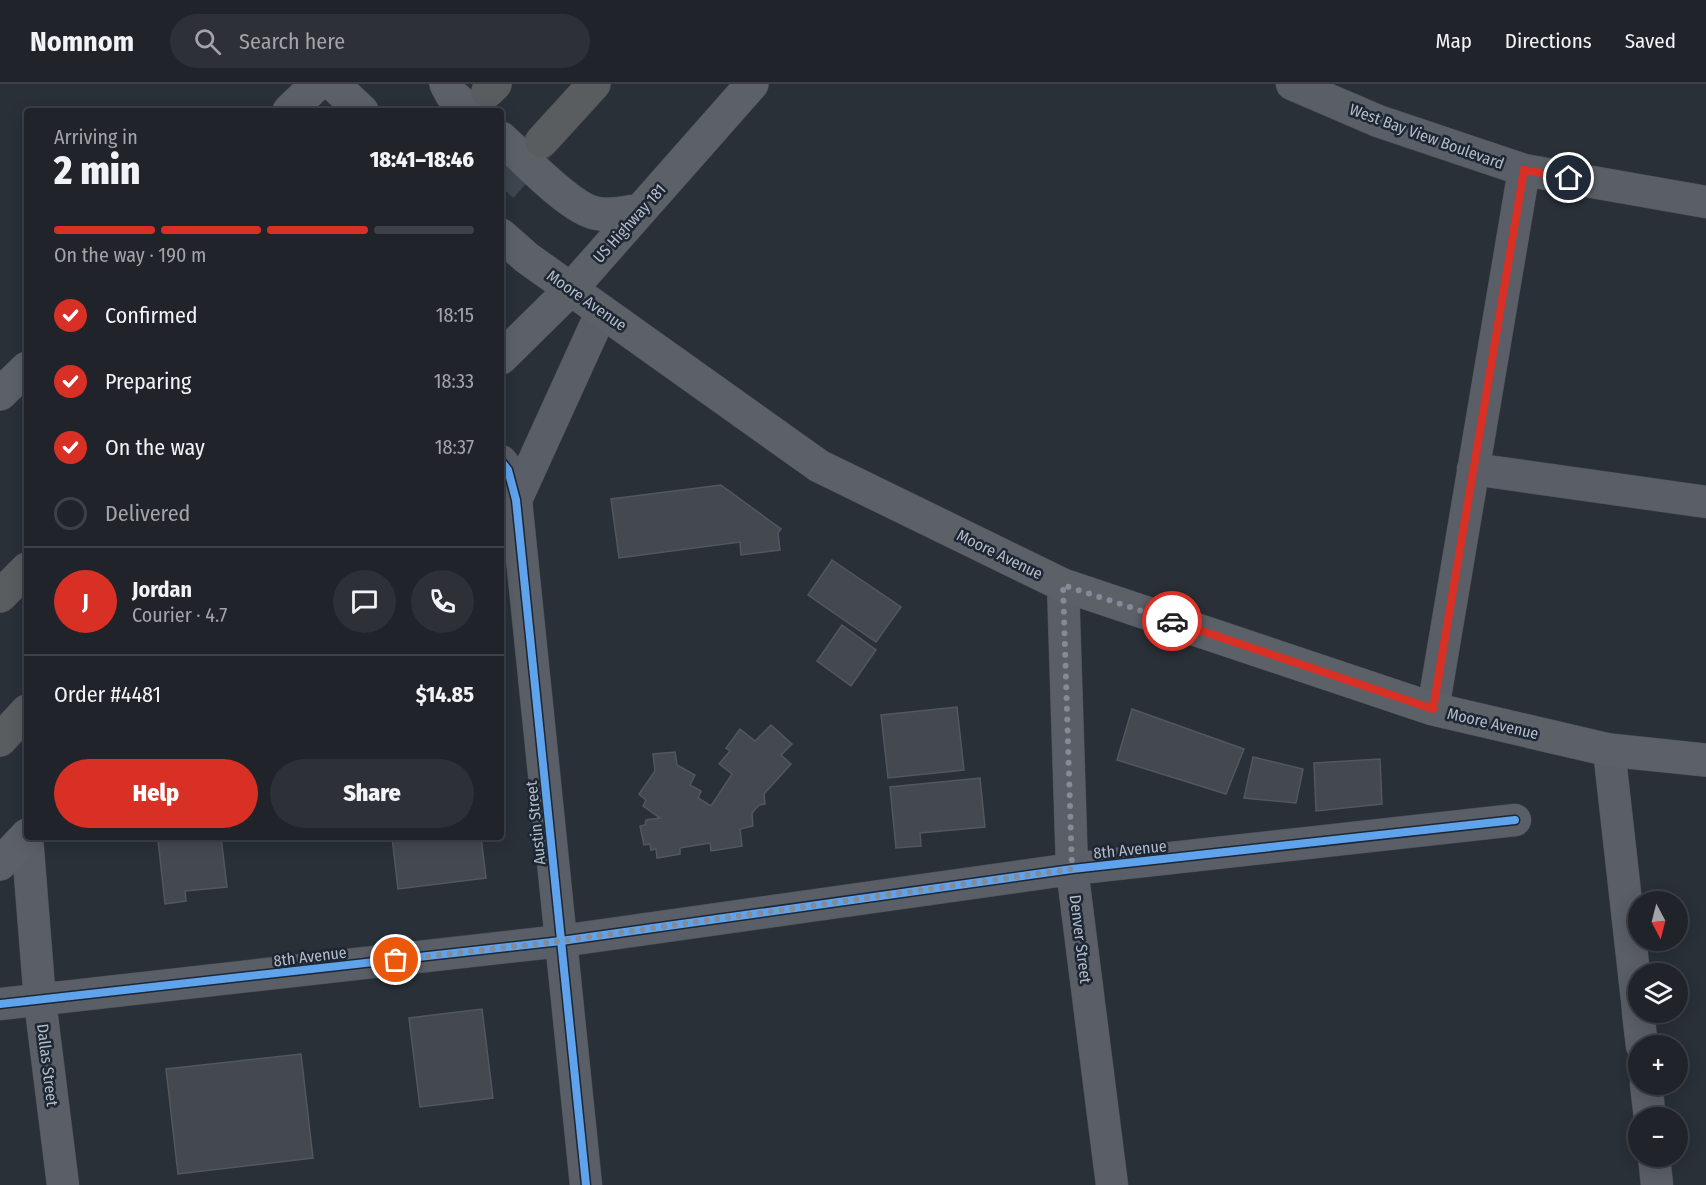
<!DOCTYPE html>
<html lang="en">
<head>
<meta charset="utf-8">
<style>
  :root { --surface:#20242a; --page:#2d3036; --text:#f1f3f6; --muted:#a2a4a8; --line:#3d4147; --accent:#d93025 }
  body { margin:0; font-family:"Fira Sans Condensed",sans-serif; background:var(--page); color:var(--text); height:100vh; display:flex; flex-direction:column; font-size:22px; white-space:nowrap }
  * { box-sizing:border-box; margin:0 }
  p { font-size:20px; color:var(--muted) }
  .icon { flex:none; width:33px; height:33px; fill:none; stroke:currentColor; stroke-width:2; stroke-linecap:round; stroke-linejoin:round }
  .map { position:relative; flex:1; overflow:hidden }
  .sheet { position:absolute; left:24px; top:24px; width:480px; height:732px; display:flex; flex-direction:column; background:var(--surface); border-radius:6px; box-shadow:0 3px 15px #0003,0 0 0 2px var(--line) }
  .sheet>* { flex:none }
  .needle { width:39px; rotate:173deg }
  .controls { position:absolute; left:1628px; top:807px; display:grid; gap:12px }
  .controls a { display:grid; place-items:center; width:60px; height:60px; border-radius:50%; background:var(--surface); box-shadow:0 3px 15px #0003,0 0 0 2px var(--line); font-size:30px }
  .pin { position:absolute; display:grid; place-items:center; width:51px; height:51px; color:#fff; margin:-26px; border:3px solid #fff; border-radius:50%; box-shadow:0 2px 6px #0007 }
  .courier { position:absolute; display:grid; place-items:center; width:60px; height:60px; margin:-30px; border:4px solid #d93025; border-radius:50%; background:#fff; color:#222; box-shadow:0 2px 8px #0007 }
  .summary em { font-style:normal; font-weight:800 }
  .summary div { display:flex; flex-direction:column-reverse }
  .summary { display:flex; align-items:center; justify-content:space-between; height:102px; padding:0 30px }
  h1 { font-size:39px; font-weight:800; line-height:45px }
  .bar { display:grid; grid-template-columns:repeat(4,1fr); gap:9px 6px; align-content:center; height:72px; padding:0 30px }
  .bar i { height:8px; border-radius:4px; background:var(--line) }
  .bar .selected { background:var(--accent) }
  .bar p { grid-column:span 4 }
  .line { display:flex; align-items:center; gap:15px; padding:0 30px; border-top:2px solid var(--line) }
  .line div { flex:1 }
  .round { display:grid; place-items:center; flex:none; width:63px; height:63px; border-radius:32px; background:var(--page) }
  ol { padding:0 30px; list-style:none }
  li { display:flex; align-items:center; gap:18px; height:66px }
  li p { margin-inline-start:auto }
  li .icon { padding:6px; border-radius:50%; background:var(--accent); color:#fff; stroke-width:4 }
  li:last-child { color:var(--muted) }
  li i { width:33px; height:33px; border:3px solid var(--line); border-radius:50% }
  .cta { display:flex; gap:12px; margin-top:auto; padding:12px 30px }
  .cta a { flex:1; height:69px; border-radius:36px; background:var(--accent); color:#fff; font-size:24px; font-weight:800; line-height:69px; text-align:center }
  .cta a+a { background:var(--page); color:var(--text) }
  header { display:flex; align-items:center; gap:36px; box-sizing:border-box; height:84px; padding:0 30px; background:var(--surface); border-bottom:2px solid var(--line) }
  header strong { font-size:28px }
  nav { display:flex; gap:33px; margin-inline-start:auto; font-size:21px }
  .search { width:420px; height:54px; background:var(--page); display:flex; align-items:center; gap:15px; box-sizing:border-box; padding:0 21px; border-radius:33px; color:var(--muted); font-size:22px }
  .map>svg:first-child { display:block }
</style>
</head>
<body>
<header>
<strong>Nomnom</strong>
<div class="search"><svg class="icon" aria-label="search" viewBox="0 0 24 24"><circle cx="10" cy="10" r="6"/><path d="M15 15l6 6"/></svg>Search here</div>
<nav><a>Map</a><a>Directions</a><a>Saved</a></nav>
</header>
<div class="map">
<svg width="1706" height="1101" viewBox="0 0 1706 1101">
  <rect width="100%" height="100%" fill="#2a3038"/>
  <!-- building -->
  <path fill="#444950" stroke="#52575f" stroke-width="1.5" d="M721,401L781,445L778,449L780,466L741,471L740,458L619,474L611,415Z
    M832,476L901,523L876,558L808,511Z
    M842,541L876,566L851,602L817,577Z
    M957,623L964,686L888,694L881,631Z
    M1132,625L1244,665L1226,710L1117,676Z
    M771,641L792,660L781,671L791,680L764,710L765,720L759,721L752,729L753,742L740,745L742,762L711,767L710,759L680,764V770L657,774L656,765L651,766L650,760L644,761L640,742L645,741L646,736L660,734L643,722L646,716L639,710L655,687L653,670L675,668L677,681L695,691L690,701L701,707L698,714L711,722L732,690L719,680L730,667L726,664L740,645L755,657Z
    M1253,673L1303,685L1296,719L1244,714Z
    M1380,675L1382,720L1316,727L1314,679Z
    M980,694L985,743L920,749L921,762L896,764L890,703Z
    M182,753H221L227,803L185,807L186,817L165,820L158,756Z
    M392,753H481L486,794L398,805Z
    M482,925L493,1014L420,1023L409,934Z
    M301,970L313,1074L178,1090L166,985Z"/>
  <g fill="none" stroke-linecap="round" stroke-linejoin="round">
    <!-- highway-tunnel -->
    <path stroke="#3f454e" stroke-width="33" stroke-dasharray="33 16" stroke-linecap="butt" d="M501,103L542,57"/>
    <defs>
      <path id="minor" d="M1292,0L1378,37L1524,86L1706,118
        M501,377L508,386L516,416L586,1101
        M1473,385L1706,418
        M516,416L602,227
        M1063,501L1072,785L1112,1101
        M1433,625L1524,86
        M1609,666L1638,925
        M27,753L40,917L63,1101
        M0,920L561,857L1072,785L1515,736
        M1638,928L1642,962
        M1646,1000L1650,1034
        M1654,1072L1657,1101"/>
      <path id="major" d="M333,0L362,27
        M446,0L452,11L470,27
        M289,27L317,0
        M501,54C522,73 570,124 595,129C610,133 626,128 641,126
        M501,151L527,174L819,382L1063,501L1433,625L1609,666L1706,676
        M501,274L571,205L752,0
        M0,310L27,284
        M0,780L27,751"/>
      <path id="highway" d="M488,7L495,0
        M542,57L594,0
        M0,512L27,485
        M0,656L27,627"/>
    </defs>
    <!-- minor casing -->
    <use href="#minor" stroke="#484c53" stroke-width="33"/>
    <!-- major casing -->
    <use href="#major" stroke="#484c55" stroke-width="34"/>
    <!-- highway casing -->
    <use href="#highway" stroke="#474c53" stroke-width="34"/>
    <!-- minor -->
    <use href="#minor" stroke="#5a5e66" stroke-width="32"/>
    <!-- major -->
    <use href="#major" stroke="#5c6168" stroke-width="33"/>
    <!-- highway -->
    <use href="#highway" stroke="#5a5d60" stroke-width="33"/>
    <defs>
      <path id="cycleway" d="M501,377L508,386L516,416L586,1101
        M0,920L561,857L1072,785L1515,736"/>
    </defs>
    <!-- cycleway casing -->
    <use href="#cycleway" stroke="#1d2633" stroke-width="11"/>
    <!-- cycleway -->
    <use href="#cycleway" stroke="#60a3ed" stroke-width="8"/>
  </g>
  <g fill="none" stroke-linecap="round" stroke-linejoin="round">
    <!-- done -->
    <path stroke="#848b96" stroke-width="6" stroke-dasharray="0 10.8" d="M396,876L561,857L1072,785L1063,501L1172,537"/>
    <!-- route -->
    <path stroke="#d93025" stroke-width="8" d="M1172,537L1433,625L1524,86L1569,94"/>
  </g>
  <g text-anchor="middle" stroke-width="5" stroke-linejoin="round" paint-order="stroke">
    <!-- street labels -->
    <g font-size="16" fill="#b4bcc9" stroke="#1d2633">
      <text transform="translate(1427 52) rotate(20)" y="6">West Bay View Boulevard</text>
      <text transform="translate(629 139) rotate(-48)" y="6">US Highway 181</text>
      <text transform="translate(587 216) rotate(35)" y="6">Moore Avenue</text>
      <text transform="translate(1000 470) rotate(26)" y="6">Moore Avenue</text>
      <text transform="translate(1493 639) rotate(13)" y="6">Moore Avenue</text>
      <text transform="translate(535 739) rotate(-96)" y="6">Austin Street</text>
      <text transform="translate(1130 765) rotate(-6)" y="6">8th Avenue</text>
      <text transform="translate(1081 855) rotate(83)" y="6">Denver Street</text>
      <text transform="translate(310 872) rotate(-7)" y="6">8th Avenue</text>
      <text transform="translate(48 981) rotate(83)" y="6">Dallas Street</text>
    </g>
  </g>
</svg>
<div class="controls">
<a><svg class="needle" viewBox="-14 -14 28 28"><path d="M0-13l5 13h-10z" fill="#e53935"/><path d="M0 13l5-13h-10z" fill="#a2a4a8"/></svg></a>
<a><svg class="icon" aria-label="layers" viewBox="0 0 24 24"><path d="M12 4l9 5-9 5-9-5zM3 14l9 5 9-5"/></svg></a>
<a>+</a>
<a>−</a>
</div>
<div class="pin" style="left:396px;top:876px;background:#ea580c"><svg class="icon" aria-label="bag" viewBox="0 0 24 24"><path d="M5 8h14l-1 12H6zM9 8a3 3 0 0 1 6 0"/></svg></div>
<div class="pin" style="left:1569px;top:94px;background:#1f2937"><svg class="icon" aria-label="home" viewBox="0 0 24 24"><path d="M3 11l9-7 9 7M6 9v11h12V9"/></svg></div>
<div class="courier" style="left:1172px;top:537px"><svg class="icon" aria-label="car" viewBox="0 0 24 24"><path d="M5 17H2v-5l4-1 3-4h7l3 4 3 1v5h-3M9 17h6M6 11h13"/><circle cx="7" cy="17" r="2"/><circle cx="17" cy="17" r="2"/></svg></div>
<section class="sheet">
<div class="summary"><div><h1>2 min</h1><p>Arriving in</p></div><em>18:41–18:46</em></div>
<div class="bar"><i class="selected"></i><i class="selected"></i><i class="selected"></i><i></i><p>On the way · 190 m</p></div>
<ol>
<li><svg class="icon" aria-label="check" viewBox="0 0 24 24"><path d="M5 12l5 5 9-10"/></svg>Confirmed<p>18:15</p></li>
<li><svg class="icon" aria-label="check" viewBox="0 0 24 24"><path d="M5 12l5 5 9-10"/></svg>Preparing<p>18:33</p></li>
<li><svg class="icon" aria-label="check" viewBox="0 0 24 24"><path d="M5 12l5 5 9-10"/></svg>On the way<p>18:37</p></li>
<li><i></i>Delivered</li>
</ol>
<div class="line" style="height:108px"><b class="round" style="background:var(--accent);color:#fff">J</b><div><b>Jordan</b><p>Courier · 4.7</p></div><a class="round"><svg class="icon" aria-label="chat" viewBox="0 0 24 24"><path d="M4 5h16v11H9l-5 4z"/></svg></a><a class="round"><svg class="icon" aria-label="phone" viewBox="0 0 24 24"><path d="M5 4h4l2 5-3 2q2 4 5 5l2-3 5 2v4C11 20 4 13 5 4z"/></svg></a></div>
<div class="line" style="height:78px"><div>Order #4481</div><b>$14.85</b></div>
<div class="cta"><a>Help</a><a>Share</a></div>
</section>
</div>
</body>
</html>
